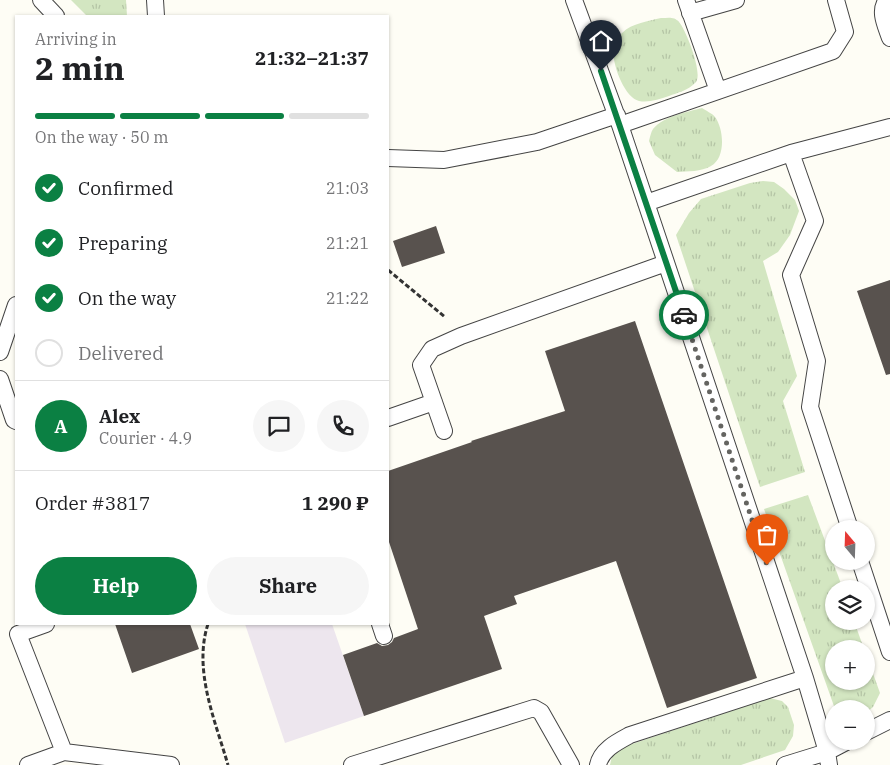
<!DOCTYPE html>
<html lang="en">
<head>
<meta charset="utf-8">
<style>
  :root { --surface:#fff; --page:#f6f6f6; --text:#202124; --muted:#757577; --line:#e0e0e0; --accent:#0b8043 }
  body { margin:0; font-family:"IBM Plex Serif",serif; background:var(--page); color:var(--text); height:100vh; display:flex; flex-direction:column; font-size:19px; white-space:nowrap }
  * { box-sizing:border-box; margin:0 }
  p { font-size:16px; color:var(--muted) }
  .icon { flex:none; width:28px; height:28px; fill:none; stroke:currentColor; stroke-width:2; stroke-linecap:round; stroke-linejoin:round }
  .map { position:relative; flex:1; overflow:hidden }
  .side { position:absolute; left:15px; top:15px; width:374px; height:610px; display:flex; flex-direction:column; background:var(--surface); border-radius:0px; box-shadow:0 1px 4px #0004 }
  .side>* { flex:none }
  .needle { width:32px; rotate:341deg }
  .controls { position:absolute; left:825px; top:520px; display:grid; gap:10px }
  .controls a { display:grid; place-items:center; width:50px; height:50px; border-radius:50%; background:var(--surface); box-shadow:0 1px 4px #0004; font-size:25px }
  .pin { position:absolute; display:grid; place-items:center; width:42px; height:42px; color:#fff; margin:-51px -21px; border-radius:50% 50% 50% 0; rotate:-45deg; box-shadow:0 0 5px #0007 }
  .pin .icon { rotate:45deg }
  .courier { position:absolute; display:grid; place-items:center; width:50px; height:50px; margin:-25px; border:4px solid #0b8043; border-radius:50%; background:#fff; color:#222; box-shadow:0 1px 6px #0007 }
  .headline em { font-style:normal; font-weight:700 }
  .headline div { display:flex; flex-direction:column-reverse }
  .headline { display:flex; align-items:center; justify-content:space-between; height:85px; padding:0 20px }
  h1 { font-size:32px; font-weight:700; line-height:38px }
  .bar { display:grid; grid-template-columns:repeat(4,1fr); gap:8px 5px; align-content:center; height:60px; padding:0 20px }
  .bar i { height:6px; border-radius:4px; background:var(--line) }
  .bar .selected { background:var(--accent) }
  .bar p { grid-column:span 4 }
  .line { display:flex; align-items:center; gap:12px; padding:0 20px; border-top:1px solid var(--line) }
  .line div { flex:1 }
  .round { display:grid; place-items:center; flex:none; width:52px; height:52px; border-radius:26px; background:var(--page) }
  ol { padding:0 20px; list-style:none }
  li { display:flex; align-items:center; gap:15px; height:55px }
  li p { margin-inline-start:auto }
  li .icon { padding:5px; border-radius:50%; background:var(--accent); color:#fff; stroke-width:4 }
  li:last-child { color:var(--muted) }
  li i { width:28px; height:28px; border:2px solid var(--line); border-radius:50% }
  .action { display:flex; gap:10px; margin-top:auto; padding:10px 20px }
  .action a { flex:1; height:58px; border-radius:30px; background:var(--accent); color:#fff; font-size:20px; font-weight:700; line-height:58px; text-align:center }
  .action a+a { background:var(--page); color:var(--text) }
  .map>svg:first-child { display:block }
</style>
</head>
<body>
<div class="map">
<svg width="890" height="765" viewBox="0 0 890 765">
  <defs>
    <pattern id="grass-tufts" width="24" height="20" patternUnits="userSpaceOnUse" patternTransform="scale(1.25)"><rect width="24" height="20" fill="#d3e6c1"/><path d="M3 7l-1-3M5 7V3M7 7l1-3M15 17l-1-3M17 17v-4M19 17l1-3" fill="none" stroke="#b4c4a5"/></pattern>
  </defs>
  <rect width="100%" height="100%" fill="#fefdf5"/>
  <!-- industrial -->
  <path fill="#ede6ee" d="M245,624H332L364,716L285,743Z"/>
  <!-- grass -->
  <path fill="url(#grass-tufts)" d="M71,0H126L127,16H87Z
    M661,18C668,18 674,16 679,22C686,30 703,73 696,82C689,90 677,93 669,96C659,99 649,103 639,101C624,98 610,60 614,46C615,42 620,35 622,33C632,23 649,21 661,18Z
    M702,108C706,111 712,113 715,117C724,129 726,158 711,166C701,172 688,171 677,172L655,155L649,141C650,137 651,132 653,129C664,116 687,112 702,108Z
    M763,181L774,182L784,189L795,200L799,211L790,235L778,252L763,261L797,376L783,401L805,472L760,487L676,235L689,213L701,199L750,183Z
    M808,495L843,589H834V621H854L864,649H834V681H866V654L880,693L873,707L866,713V709H835L764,509Z
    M770,698L782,701L788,707L794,725L793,736L785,750L741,765H610L612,756L623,747Z"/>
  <!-- building -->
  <path fill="#58524e" d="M436,226L445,253L402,267L393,241Z
    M890,280V374L886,375L857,291Z
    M635,321L757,678L667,708L616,561L514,596L517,604L484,616L502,669L364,716L343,655L377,643L382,646L388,645L392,642L394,638L418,629L388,539V471L472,442L471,441L565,411L545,351Z
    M115,624H190L199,649L132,673Z"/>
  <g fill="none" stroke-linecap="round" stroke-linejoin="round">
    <defs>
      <path id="service" d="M41,0L56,16
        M155,0L156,16
        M574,0L620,125L805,678L827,752L829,765
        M686,0L718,91
        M887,0C878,11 886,26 890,38
        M690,13L736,0
        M620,125L833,51L845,32L836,0
        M791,153L815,221L791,275L817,361L810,407L850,529
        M388,158L444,160L537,142L617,115
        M646,203L791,153L890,127
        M0,352L16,305
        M0,379L14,420L16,421
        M388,418L434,402
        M444,431L421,365L432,349L461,336L666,263
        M860,561L890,652
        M380,624L384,636
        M866,732L890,720
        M64,752L171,765
        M28,765L64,752L18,634L46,624
        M352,765L534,708L541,712L571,765
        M598,765C601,750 617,742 630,735L805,678
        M785,765L827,752L848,741"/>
    </defs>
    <!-- service casing -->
    <use href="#service" stroke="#444" stroke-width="18"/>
    <!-- path -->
    <path stroke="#333" stroke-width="3" stroke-dasharray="5 2.5" stroke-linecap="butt" d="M388,270L445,317
      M208,624C193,670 215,720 228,765"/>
    <!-- service -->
    <use href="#service" stroke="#fff" stroke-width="16"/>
  </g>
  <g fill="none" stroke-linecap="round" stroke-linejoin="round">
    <!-- done -->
    <path stroke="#646461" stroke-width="5" stroke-dasharray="0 9" d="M684,315L767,565"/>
    <!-- route -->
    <path stroke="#0b8043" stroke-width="6" d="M601,71L684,315"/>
  </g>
</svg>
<div class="controls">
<a><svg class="needle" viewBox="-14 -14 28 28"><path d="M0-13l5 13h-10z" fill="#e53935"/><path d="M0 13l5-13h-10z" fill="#757577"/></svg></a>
<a><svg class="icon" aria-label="layers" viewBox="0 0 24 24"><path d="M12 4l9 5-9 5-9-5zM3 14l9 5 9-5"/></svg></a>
<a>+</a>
<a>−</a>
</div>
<div class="pin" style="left:767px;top:565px;background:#ea580c"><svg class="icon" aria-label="bag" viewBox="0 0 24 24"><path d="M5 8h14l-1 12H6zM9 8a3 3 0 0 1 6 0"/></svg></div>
<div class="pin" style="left:601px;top:71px;background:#1f2937"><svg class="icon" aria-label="home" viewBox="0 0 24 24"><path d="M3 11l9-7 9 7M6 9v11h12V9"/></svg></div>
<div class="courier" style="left:684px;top:315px"><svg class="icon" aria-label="car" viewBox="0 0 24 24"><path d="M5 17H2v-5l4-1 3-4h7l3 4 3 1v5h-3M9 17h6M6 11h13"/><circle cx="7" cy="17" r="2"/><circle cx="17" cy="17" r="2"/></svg></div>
<section class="side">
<div class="headline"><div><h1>2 min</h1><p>Arriving in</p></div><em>21:32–21:37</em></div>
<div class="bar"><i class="selected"></i><i class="selected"></i><i class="selected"></i><i></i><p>On the way · 50 m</p></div>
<ol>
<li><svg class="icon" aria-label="check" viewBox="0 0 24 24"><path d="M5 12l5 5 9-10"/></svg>Confirmed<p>21:03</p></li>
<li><svg class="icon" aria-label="check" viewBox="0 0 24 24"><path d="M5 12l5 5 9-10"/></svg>Preparing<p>21:21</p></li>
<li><svg class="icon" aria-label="check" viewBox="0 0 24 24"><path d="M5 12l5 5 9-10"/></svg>On the way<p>21:22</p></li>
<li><i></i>Delivered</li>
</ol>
<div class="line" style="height:90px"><b class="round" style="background:var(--accent);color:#fff">A</b><div><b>Alex</b><p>Courier · 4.9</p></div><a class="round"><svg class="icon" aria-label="chat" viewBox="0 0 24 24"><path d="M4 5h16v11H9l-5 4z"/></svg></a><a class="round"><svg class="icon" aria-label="phone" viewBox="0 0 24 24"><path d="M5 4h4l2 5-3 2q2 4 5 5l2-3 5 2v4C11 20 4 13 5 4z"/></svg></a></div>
<div class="line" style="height:65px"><div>Order #3817</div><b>1 290 ₽</b></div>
<div class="action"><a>Help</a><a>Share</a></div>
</section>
</div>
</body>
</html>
